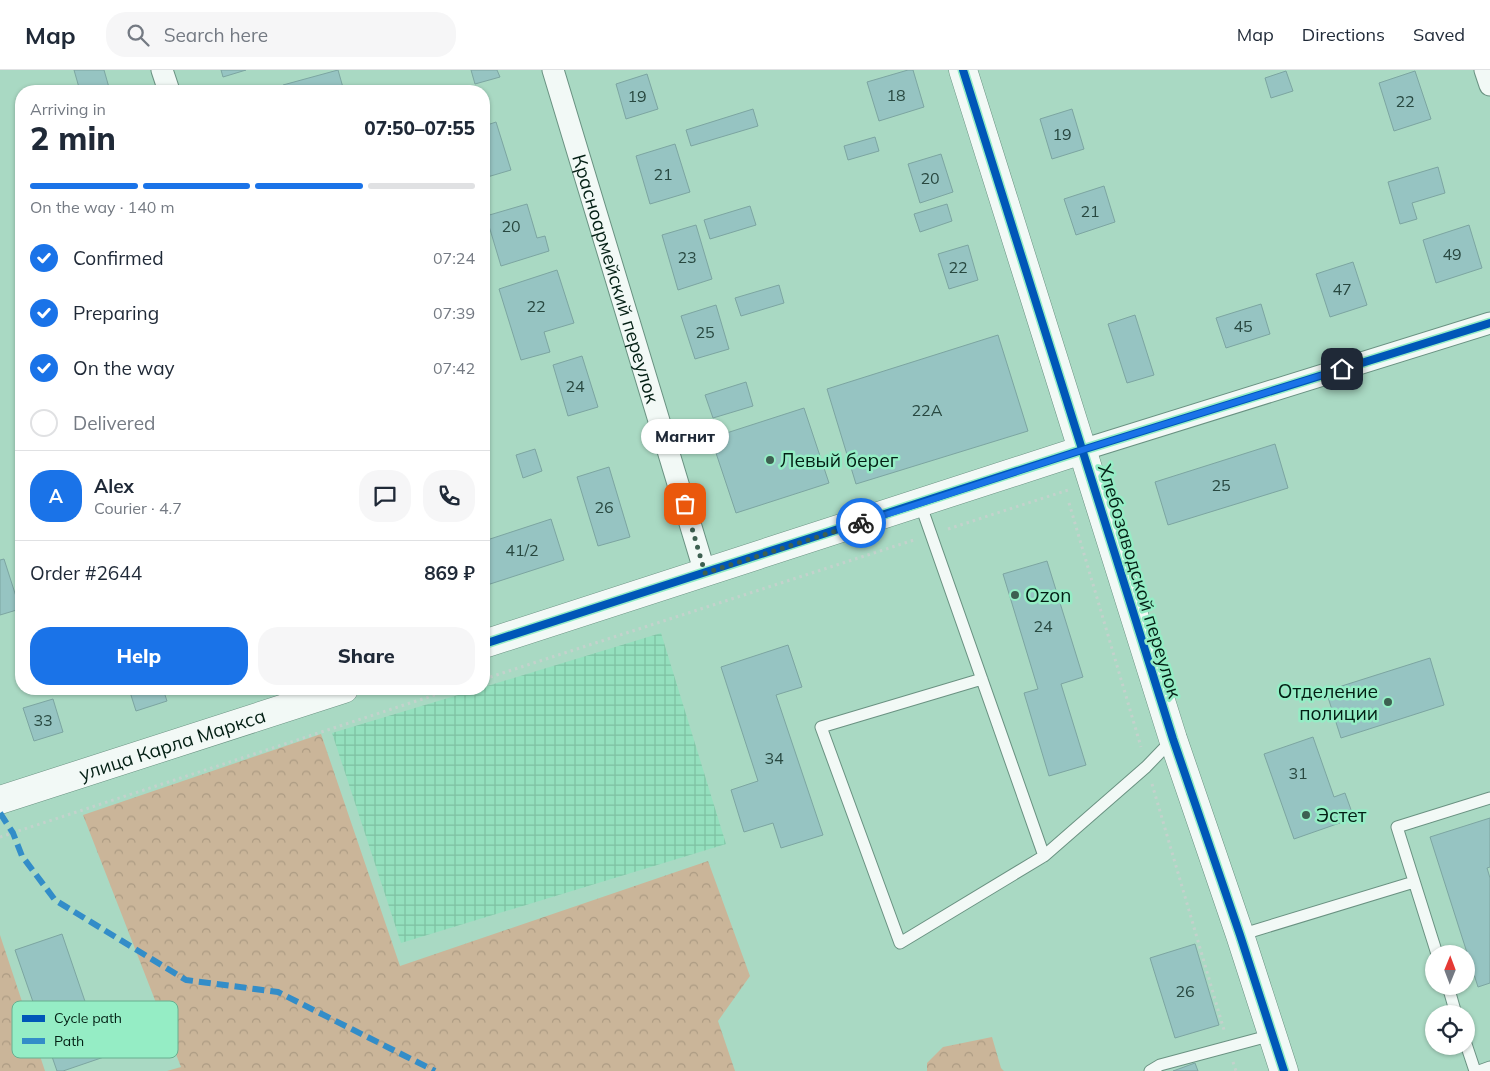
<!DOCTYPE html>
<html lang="en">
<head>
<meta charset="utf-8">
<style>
  :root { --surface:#fff; --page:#f6f6f7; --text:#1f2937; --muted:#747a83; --line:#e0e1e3; --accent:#1a73e8 }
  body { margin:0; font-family:Mulish,sans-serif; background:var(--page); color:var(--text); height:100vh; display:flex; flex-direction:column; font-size:19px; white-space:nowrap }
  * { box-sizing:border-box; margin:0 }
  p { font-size:16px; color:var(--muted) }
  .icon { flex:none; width:28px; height:28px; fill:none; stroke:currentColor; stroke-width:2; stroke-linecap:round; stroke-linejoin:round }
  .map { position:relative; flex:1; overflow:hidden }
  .details { position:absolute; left:15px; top:15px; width:475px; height:610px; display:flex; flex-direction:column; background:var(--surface); border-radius:20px; box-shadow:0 1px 4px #0004 }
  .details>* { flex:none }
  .needle { width:32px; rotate:1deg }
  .controls { position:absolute; left:1425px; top:875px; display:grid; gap:10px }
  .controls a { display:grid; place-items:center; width:50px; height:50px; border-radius:50%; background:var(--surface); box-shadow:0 1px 4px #0004; font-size:25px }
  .pin { position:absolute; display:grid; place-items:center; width:42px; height:42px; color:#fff; margin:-21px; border-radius:10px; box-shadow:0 2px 8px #0006 }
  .courier { position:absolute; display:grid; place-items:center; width:50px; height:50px; margin:-25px; border:4px solid #1a73e8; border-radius:50%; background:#fff; color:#222; box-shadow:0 1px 6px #0007 }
  .bubble { position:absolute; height:35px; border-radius:18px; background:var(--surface); box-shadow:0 1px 4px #0004; font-size:16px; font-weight:800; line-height:35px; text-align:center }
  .overview em { font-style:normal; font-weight:800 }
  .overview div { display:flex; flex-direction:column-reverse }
  .overview { display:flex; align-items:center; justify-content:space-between; height:85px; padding:0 15px }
  h1 { font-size:32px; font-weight:800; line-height:38px }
  .bar { display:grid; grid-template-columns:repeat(4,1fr); gap:8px 5px; align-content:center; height:60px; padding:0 15px }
  .bar i { height:6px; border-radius:4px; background:var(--line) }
  .bar .active { background:var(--accent) }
  .bar p { grid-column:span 4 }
  .line { display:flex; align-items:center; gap:12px; padding:0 15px; border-top:1px solid var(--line) }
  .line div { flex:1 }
  .round { display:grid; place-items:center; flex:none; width:52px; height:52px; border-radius:20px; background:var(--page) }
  ol { padding:0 15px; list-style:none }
  li { display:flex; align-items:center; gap:15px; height:55px }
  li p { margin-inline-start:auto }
  li .icon { padding:5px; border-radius:50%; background:var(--accent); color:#fff; stroke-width:4 }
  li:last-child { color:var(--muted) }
  li i { width:28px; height:28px; border:2px solid var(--line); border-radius:50% }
  .cta { display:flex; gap:10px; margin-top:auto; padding:10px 15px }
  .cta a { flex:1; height:58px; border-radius:20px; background:var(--accent); color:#fff; font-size:20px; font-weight:800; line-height:58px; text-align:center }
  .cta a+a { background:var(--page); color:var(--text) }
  header { display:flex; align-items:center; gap:30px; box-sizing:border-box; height:70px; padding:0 25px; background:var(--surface); border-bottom:1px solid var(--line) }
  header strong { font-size:24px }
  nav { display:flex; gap:28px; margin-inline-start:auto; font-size:18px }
  .search { width:350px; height:45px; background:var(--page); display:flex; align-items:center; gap:12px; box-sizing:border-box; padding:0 18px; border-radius:20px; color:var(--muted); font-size:19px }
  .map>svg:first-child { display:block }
</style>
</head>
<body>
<header>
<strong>Map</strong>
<div class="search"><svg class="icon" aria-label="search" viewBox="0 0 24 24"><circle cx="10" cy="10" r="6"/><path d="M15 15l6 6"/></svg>Search here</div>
<nav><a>Map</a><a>Directions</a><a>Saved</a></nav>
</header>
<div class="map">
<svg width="1490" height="1001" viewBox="0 0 1490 1001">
  <defs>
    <pattern id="industrial-grid" width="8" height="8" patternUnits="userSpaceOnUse" patternTransform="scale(1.25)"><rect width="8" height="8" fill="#94e0be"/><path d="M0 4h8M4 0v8" fill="none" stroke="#7ec0a2"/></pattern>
    <pattern id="forest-crowns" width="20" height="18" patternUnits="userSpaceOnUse" patternTransform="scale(1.25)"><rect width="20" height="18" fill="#cab599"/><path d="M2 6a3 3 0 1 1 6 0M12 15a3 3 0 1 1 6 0" fill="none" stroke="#ac9b83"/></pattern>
  </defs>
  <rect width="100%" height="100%" fill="#a9d9c3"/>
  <!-- industrial -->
  <path fill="url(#industrial-grid)" d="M661,563L726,774L401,873L332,663L478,619H484V617Z"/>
  <!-- forest -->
  <path fill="url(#forest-crowns)" d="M321,664L400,896L708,791L750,906L718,951L735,1001H167L181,997L83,745Z
    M0,865L45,1001H0Z
    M992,967L1001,998L1004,1001H927V993L943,977Z"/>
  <!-- building -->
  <path fill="#96c4c2" stroke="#7ca5a1" d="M74,0H104L110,21H80Z
    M221,0H246L223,7Z
    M338,0L344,21H285L283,15Z
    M471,0H497L500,7L475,14Z
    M908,0H913L924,37L879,51L867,12Z
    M1286,1L1293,21L1271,28L1265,8Z
    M1415,1L1431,49L1394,61L1379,13Z
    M647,4L658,39L626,49L616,14Z
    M753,39L758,56L691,76L686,60Z
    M1072,39L1084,79L1052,89L1040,49Z
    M496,52L511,100L484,108V56Z
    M875,67L879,81L848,90L844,76Z
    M675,74L690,122L650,134L636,86Z
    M941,84L953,122L920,133L908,94Z
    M1438,97L1445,123L1412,133L1417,149L1400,154L1388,112Z
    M1104,116L1115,152L1076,165L1064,129Z
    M527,134L537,168L545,166L549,181L501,196L486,146Z
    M947,134L952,151L920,162L914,144Z
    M750,136L756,155L710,169L704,150Z
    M696,155L712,209L678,220L662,165Z
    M1469,155L1482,198L1436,213L1423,170Z
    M21,164V184L16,165Z
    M968,175L978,210L949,219L938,184Z
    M1353,192L1367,235L1330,247L1316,204Z
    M557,200L574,253L544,262L550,282L521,290L499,219Z
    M779,215L784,233L741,246L735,228Z
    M1261,234L1270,264L1226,278L1216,248Z
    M716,235L729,279L695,289L681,246Z
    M1135,245L1154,305L1127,313L1108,254Z
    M998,265L1028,361L856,414L827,319Z
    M582,286L598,337L568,346L553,295Z
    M746,312L753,336L713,348L705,325Z
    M804,338L829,413L736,443L711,368Z
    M1275,374L1288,418L1168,455L1155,412Z
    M535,379L542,401L523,408L516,385Z
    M609,397L630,467L598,476L577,407Z
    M551,449L564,490L484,516V471Z
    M4,489L20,539L0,545V490Z
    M1047,491L1083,607L1061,614L1086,695L1049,706L1024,623L1038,619L1003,504Z
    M788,575L802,617L776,625L823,765L781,778L773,753L744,762L731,720L758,711L721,597Z
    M1430,588L1444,635L1341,668L1326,621Z
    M129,619H163L167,631L136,641Z
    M53,629L63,662L34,671L23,638Z
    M1313,667L1334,727L1345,723L1354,748L1294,769L1264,684Z
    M1490,748V797L1487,798L1490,808V913L1478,917L1430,767Z
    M62,864L104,987L63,1001H57L15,880Z
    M1195,874L1219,955L1175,968L1150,888Z
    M1195,993L1198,1001H1173Z"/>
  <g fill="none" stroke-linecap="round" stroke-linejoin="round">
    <defs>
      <path id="lane" d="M920,433L1044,786L1146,697L1172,670
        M982,609L821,657L900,873L1044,786
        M1240,865L1414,812
        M1437,884L1397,757L1490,728
        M1448,916L1456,944
        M1466,974L1475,1001
        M1150,1001L1160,995L1272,965
        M1479,1001L1490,997"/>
      <g id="street">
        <path d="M162,0L169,21"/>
        <path id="s1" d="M553,0L705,503"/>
        <path d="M1485,0L1490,15"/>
        <path d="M1082,380L1490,253"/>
      </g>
      <g id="secondary">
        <path d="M963,0L1173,669L1240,865L1284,1001"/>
        <path d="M484,574L1082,380"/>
        <path id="s2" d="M0,730L344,619"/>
      </g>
    </defs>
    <!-- lane casing -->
    <use href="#lane" stroke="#6a9282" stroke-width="13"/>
    <!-- street casing -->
    <use href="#street" stroke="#6a9282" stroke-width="23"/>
    <!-- secondary casing -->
    <use href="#secondary" stroke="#6a9282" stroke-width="29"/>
    <!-- path -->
    <path stroke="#c3d2cc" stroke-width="3" stroke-dasharray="2.5 4" stroke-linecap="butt" d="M1069,433L1141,677
      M948,459L1068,420
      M484,609L914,470
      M1152,714L1224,960
      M0,767L453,619
      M1233,992L1236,1001"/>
    <!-- lane -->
    <use href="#lane" stroke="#f2f9f6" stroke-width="11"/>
    <!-- street -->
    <use href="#street" stroke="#f2f9f6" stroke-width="21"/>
    <!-- secondary -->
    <use href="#secondary" stroke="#f2f9f6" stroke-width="28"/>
    <!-- quiet -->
    <path stroke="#338dc8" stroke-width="6" stroke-dasharray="12 6" stroke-linecap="butt" d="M0,743L13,763L22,786L55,830L186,910L278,922L435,1001"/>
    <defs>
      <path id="cycleway" d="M963,0L1173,669L1240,865L1284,1001
        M484,574L1082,380L1490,253"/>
    </defs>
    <!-- cycleway casing -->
    <use href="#cycleway" stroke="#95edc5" stroke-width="11"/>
    <!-- cycleway -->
    <use href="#cycleway" stroke="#0057b8" stroke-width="8"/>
  </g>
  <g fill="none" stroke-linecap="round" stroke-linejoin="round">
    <!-- done -->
    <path stroke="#3d6051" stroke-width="5" stroke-dasharray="0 9" d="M685,434L705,503L861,453"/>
    <!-- route -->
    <path stroke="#1a73e8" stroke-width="6" d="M861,453L1082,380L1342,299"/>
  </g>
  <!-- markers -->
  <g fill="#3d6051" stroke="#95edc5" stroke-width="2">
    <circle cx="770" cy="390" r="5"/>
    <circle cx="1015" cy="525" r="5"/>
    <circle cx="1388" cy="632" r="5"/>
    <circle cx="1306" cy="745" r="5"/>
  </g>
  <g text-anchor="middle" stroke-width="5" stroke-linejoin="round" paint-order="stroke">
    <!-- number labels -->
    <g font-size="16" fill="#284840">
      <text x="896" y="31">18</text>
      <text x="637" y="32">19</text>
      <text x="1405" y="37">22</text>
      <text x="1062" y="70">19</text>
      <text x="663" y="110">21</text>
      <text x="930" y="114">20</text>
      <text x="1090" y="147">21</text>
      <text x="511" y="162">20</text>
      <text x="1452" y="190">49</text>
      <text x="687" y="193">23</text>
      <text x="958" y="203">22</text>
      <text x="1342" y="225">47</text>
      <text x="536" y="242">22</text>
      <text x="1243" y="262">45</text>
      <text x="705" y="268">25</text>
      <text x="575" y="322">24</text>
      <text x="927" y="346">22А</text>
      <text x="1221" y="421">25</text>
      <text x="604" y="443">26</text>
      <text x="522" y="486">41/2</text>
      <text x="1043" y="562">24</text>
      <text x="43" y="656">33</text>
      <text x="774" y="694">34</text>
      <text x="1298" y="709">31</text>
      <text x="1185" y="927">26</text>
    </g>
    <!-- street labels -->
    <g font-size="19" fill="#031f14" stroke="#95edc5">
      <text dy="7" stroke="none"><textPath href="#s1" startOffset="218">Красноармейский переулок</textPath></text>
      <text transform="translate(1140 511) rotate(73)" y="7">Хлебозаводской переулок</text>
      <text dy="7" stroke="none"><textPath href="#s2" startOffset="181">улица Карла Маркса</textPath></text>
    </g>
    <!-- poi labels -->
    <g font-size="19" fill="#031f14" stroke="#95edc5" text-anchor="start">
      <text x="780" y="397">Левый берег</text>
      <text x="1025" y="532">Ozon</text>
      <text x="1378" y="628" text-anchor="end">Отделение<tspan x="1378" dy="22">полиции</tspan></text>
      <text x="1316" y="752">Эстет</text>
    </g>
  </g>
  <!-- legend -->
  <rect x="12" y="931" width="166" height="57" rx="8" fill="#95edc5" stroke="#69af90" stroke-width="1"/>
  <rect x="22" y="945" width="23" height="7" fill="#0057b8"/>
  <rect x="22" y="968" width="23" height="6" fill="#338dc8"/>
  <g font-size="14" fill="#031f14">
    <text x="54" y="953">Cycle path</text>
    <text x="54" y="976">Path</text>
  </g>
</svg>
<div class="controls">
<a><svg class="needle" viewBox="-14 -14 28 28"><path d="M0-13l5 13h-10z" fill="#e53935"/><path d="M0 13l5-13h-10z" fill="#747a83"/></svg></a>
<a><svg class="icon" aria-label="locate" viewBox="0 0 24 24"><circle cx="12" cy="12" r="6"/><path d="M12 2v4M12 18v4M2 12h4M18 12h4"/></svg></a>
</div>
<div class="pin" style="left:685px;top:434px;background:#ea580c"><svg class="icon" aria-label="bag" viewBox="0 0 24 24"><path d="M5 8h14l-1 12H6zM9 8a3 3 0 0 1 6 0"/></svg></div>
<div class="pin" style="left:1342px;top:299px;background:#1f2937"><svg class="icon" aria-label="home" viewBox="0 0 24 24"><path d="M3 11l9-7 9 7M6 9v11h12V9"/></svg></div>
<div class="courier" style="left:861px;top:453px"><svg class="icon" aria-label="bike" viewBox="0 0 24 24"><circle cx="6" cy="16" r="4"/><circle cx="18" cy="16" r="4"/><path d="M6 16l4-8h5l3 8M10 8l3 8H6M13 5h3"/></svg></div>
<div class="bubble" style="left:641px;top:349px;width:88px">Магнит</div>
<section class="details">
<div class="overview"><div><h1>2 min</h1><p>Arriving in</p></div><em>07:50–07:55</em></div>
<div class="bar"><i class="active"></i><i class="active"></i><i class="active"></i><i></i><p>On the way · 140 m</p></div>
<ol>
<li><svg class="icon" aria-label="check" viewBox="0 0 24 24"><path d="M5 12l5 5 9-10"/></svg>Confirmed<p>07:24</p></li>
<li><svg class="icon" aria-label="check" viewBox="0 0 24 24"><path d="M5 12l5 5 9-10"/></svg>Preparing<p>07:39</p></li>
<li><svg class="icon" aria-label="check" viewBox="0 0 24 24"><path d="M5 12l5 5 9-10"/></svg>On the way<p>07:42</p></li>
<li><i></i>Delivered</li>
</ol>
<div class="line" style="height:90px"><b class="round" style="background:var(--accent);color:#fff">A</b><div><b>Alex</b><p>Courier · 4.7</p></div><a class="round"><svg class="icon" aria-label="chat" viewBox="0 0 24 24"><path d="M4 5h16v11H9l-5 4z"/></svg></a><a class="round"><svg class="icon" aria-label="phone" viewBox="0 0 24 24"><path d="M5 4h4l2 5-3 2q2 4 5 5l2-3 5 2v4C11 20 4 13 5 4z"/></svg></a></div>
<div class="line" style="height:65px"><div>Order #2644</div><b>869 ₽</b></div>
<div class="cta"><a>Help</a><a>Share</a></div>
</section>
</div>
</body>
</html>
